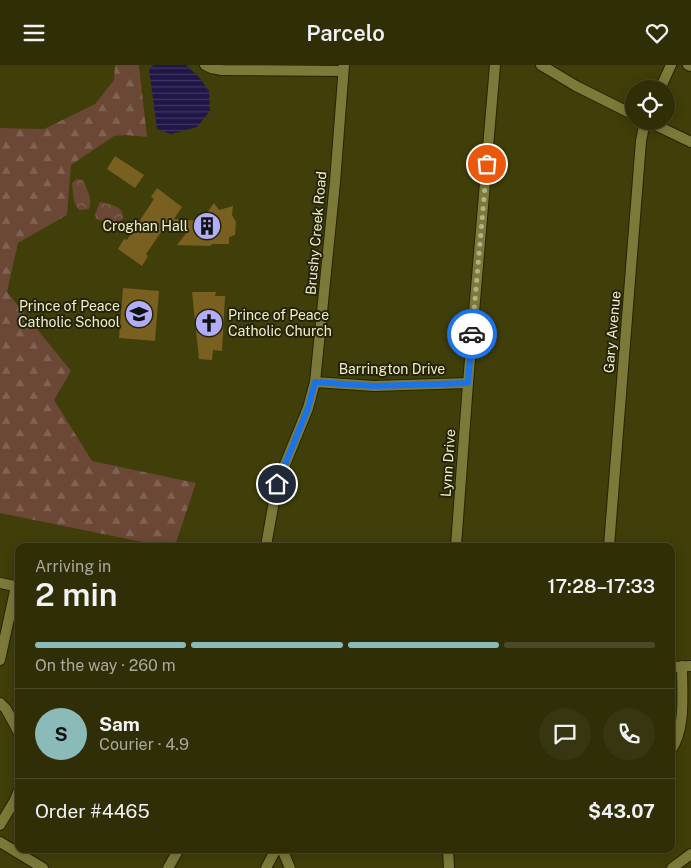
<!DOCTYPE html>
<html lang="en">
<head>
<meta charset="utf-8">
<style>
  :root { --surface:#302e07; --page:#383611; --text:#f1f3f6; --muted:#a8a89b; --line:#4b4a28; --accent:#8bbbb9 }
  body { margin:0; font-family:"Public Sans",sans-serif; background:var(--page); color:var(--text); height:100vh; display:flex; flex-direction:column; font-size:19px; white-space:nowrap }
  * { box-sizing:border-box; margin:0 }
  p { font-size:16px; color:var(--muted) }
  .icon { flex:none; width:28px; height:28px; fill:none; stroke:currentColor; stroke-width:2; stroke-linecap:round; stroke-linejoin:round }
  .map { position:relative; flex:1; overflow:hidden }
  .sheet { position:absolute; left:15px; top:478px; width:660px; height:310px; display:flex; flex-direction:column; background:var(--surface); border-radius:10px; box-shadow:0 2px 12px #0003,0 0 0 1px var(--line) }
  .sheet>* { flex:none }
  .buttons { position:absolute; left:625px; top:15px; display:grid; gap:10px }
  .buttons a { display:grid; place-items:center; width:50px; height:50px; border-radius:50%; background:var(--surface); box-shadow:0 2px 12px #0003,0 0 0 1px var(--line); font-size:25px }
  .pin { position:absolute; display:grid; place-items:center; width:42px; height:42px; color:#fff; margin:-21px; border:2px solid #fff; border-radius:50%; box-shadow:0 1px 5px #0007 }
  .courier { position:absolute; display:grid; place-items:center; width:50px; height:50px; margin:-25px; border:4px solid #1a73e8; border-radius:50%; background:#fff; color:#222; box-shadow:0 1px 6px #0007 }
  .summary em { font-style:normal; font-weight:600 }
  .summary div { display:flex; flex-direction:column-reverse }
  .summary { display:flex; align-items:center; justify-content:space-between; height:85px; padding:0 20px }
  h1 { font-size:32px; font-weight:600; line-height:38px }
  .bar { display:grid; grid-template-columns:repeat(4,1fr); gap:8px 5px; align-content:center; height:60px; padding:0 20px }
  .bar i { height:6px; border-radius:4px; background:var(--line) }
  .bar .on { background:var(--accent) }
  .bar p { grid-column:span 4 }
  .line { display:flex; align-items:center; gap:12px; padding:0 20px; border-top:1px solid var(--line) }
  .line div { flex:1 }
  .round { display:grid; place-items:center; flex:none; width:52px; height:52px; border-radius:26px; background:var(--page) }
  header { display:flex; justify-content:space-between; align-items:center; height:65px; padding:0 20px; background:var(--surface); font-size:22px; font-weight:600 }
  .map>svg:first-child { display:block }
</style>
</head>
<body>
<header><svg class="icon" aria-label="menu" viewBox="0 0 24 24"><path d="M4 6h16M4 12h16M4 18h16"/></svg>Parcelo<svg class="icon" aria-label="heart" viewBox="0 0 24 24"><path d="M12 20l-8-8c-3-5 5-10 8-4 3-6 11-1 8 4z"/></svg></header>
<div class="map">
<svg width="691" height="803" viewBox="0 0 691 803">
  <defs>
    <pattern id="forest-firs" width="22" height="20" patternUnits="userSpaceOnUse" patternTransform="scale(1.25)"><rect width="22" height="20" fill="#6b4736"/><path d="M5 1l3.5 6h-7zM16 11l3.5 6h-7z" fill="#806252"/></pattern>
    <pattern id="park-crowns" width="20" height="18" patternUnits="userSpaceOnUse" patternTransform="scale(1.25)"><rect width="20" height="18" fill="#6b4736"/><path d="M2 6a3 3 0 1 1 6 0M12 15a3 3 0 1 1 6 0" fill="none" stroke="#806252"/></pattern>
    <pattern id="water-rules" width="6" height="5" patternUnits="userSpaceOnUse" patternTransform="scale(1.25)"><rect width="6" height="5" fill="#201647"/><path d="M0 2.5h6" fill="none" stroke="#413860"/></pattern>
  </defs>
  <rect width="100%" height="100%" fill="#403e09"/>
  <!-- forest -->
  <path fill="url(#forest-firs)" d="M115,0H139L147,72L126,70L114,71L71,100L67,150L18,178L7,227L71,306L54,335L92,396L196,418L175,481H162L0,448V63L44,64L95,39L114,15Z"/>
  <!-- park -->
  <path fill="url(#park-crowns)" d="M77,114L83,115C87,125 93,133 89,144L79,145L74,137L72,118Z
    M100,137C110,140 124,140 123,153L116,160L110,161L105,157L96,154L95,149Z"/>
  <!-- water -->
  <path fill="url(#water-rules)" d="M154,0H186L199,12L209,26L210,46L197,62L171,69L157,64L149,4Z"/>
  <!-- building -->
  <path fill="#796020" d="M115,91L144,110L135,123L107,104Z
    M157,123L182,142L174,154L201,156L214,138L219,145L233,141L232,150L236,157L235,170L229,172V179H212L210,181L177,180L187,167L170,154L146,189L148,191L142,201L118,184L124,174L127,175L154,134L151,132Z
    M123,223L159,226L155,276L119,273Z
    M192,227H216L215,231H225L222,286L213,285L212,295L199,294Z"/>
  <g fill="none" stroke-linecap="round" stroke-linejoin="round">
    <defs>
      <path id="minor" d="M205,0L211,3L222,5L343,6
        M541,0L576,21L634,50
        M688,0L691,1
        M660,24L671,0
        M647,56L691,77
        M315,317L374,321L468,318
        M266,481L277,419L308,343L315,317L335,117L344,0
        M456,481L468,318L495,0
        M609,481L641,76L645,56
        M0,518L19,522
        M0,595L16,521
        M671,602L691,601
        M0,638L6,644L19,668
        M671,685C686,664 682,627 682,601
        M0,760L15,735L19,725
        M0,777L43,803
        M282,784L290,803
        M448,784L449,803
        M168,803L179,784
        M266,803L276,784
        M672,803L691,789"/>
    </defs>
    <!-- minor casing -->
    <use href="#minor" stroke="#262402" stroke-width="12"/>
    <!-- minor -->
    <use href="#minor" stroke="#7c7a39" stroke-width="10"/>
  </g>
  <g fill="none" stroke-linecap="round" stroke-linejoin="round">
    <!-- done -->
    <path stroke="#b2b189" stroke-width="5" stroke-dasharray="0 9" d="M472,269L487,99"/>
    <!-- route -->
    <path stroke="#1a73e8" stroke-width="6" d="M277,419L308,343L315,317L374,321L468,318L472,269"/>
  </g>
  <!-- icons -->
  <defs>
    <symbol id="building-disc" viewBox="-11 -11 22 22"><circle r="9.5" fill="#b2adf9" stroke="#252408"/><path d="M-4-6H4V6H1V3H-1V6H-4ZM-2.5-4.3h1.7v1.8h-1.7ZM.8-4.3h1.7v1.8H.8ZM-2.5-1h1.7V.8h-1.7ZM.8-1h1.7V.8H.8Z" fill="#111"/></symbol>
    <symbol id="school-disc" viewBox="-11 -11 22 22"><circle r="9.5" fill="#b2adf9" stroke="#252408"/><path d="M0-5L7-2L0 1L-7-2ZM-4 1L0 2.5L4 1V4Q0 6-4 4Z" fill="#111"/></symbol>
    <symbol id="church-disc" viewBox="-11 -11 22 22"><circle r="9.5" fill="#b2adf9" stroke="#252408"/><path d="M-1.2-6h2.4v3.5h3.3v2.4h-3.3V6h-2.4V-.1h-3.3v-2.4h3.3Z" fill="#111"/></symbol>
  </defs>
  <g fill-rule="evenodd">
    <use href="#building-disc" x="191" y="145" width="32" height="32"/>
    <use href="#school-disc" x="123" y="233" width="32" height="32"/>
    <use href="#church-disc" x="193" y="242" width="32" height="32"/>
  </g>
  <g text-anchor="middle" stroke-width="4" stroke-linejoin="round" paint-order="stroke">
    <!-- poi labels -->
    <g font-size="14" fill="#efefce" stroke="#252408" text-anchor="end">
      <text x="188" y="166">Croghan Hall</text>
      <text x="120" y="246">Prince of Peace<tspan x="120" dy="16">Catholic School</tspan></text>
      <text x="228" y="255" text-anchor="start">Prince of Peace<tspan x="228" dy="16">Catholic Church</tspan></text>
    </g>
    <!-- street labels -->
    <g font-size="14" fill="#efefce" stroke="#252408">
      <text transform="translate(316 168) rotate(-85)" y="5">Brushy Creek Road</text>
      <text transform="translate(612 267) rotate(-85)" y="5">Gary Avenue</text>
      <text x="392" y="309">Barrington Drive</text>
      <text transform="translate(448 398) rotate(-86)" y="5">Lynn Drive</text>
    </g>
  </g>
</svg>
<div class="buttons">
<a><svg class="icon" aria-label="locate" viewBox="0 0 24 24"><circle cx="12" cy="12" r="6"/><path d="M12 2v4M12 18v4M2 12h4M18 12h4"/></svg></a>
</div>
<div class="pin" style="left:487px;top:99px;background:#ea580c"><svg class="icon" aria-label="bag" viewBox="0 0 24 24"><path d="M5 8h14l-1 12H6zM9 8a3 3 0 0 1 6 0"/></svg></div>
<div class="pin" style="left:277px;top:419px;background:#1f2937"><svg class="icon" aria-label="home" viewBox="0 0 24 24"><path d="M3 11l9-7 9 7M6 9v11h12V9"/></svg></div>
<div class="courier" style="left:472px;top:269px"><svg class="icon" aria-label="car" viewBox="0 0 24 24"><path d="M5 17H2v-5l4-1 3-4h7l3 4 3 1v5h-3M9 17h6M6 11h13"/><circle cx="7" cy="17" r="2"/><circle cx="17" cy="17" r="2"/></svg></div>
<section class="sheet">
<div class="summary"><div><h1>2 min</h1><p>Arriving in</p></div><em>17:28–17:33</em></div>
<div class="bar"><i class="on"></i><i class="on"></i><i class="on"></i><i></i><p>On the way · 260 m</p></div>
<div class="line" style="height:90px"><b class="round" style="background:var(--accent);color:#111">S</b><div><b>Sam</b><p>Courier · 4.9</p></div><a class="round"><svg class="icon" aria-label="chat" viewBox="0 0 24 24"><path d="M4 5h16v11H9l-5 4z"/></svg></a><a class="round"><svg class="icon" aria-label="phone" viewBox="0 0 24 24"><path d="M5 4h4l2 5-3 2q2 4 5 5l2-3 5 2v4C11 20 4 13 5 4z"/></svg></a></div>
<div class="line" style="height:65px"><div>Order #4465</div><b>$43.07</b></div>
</section>
</div>
</body>
</html>
